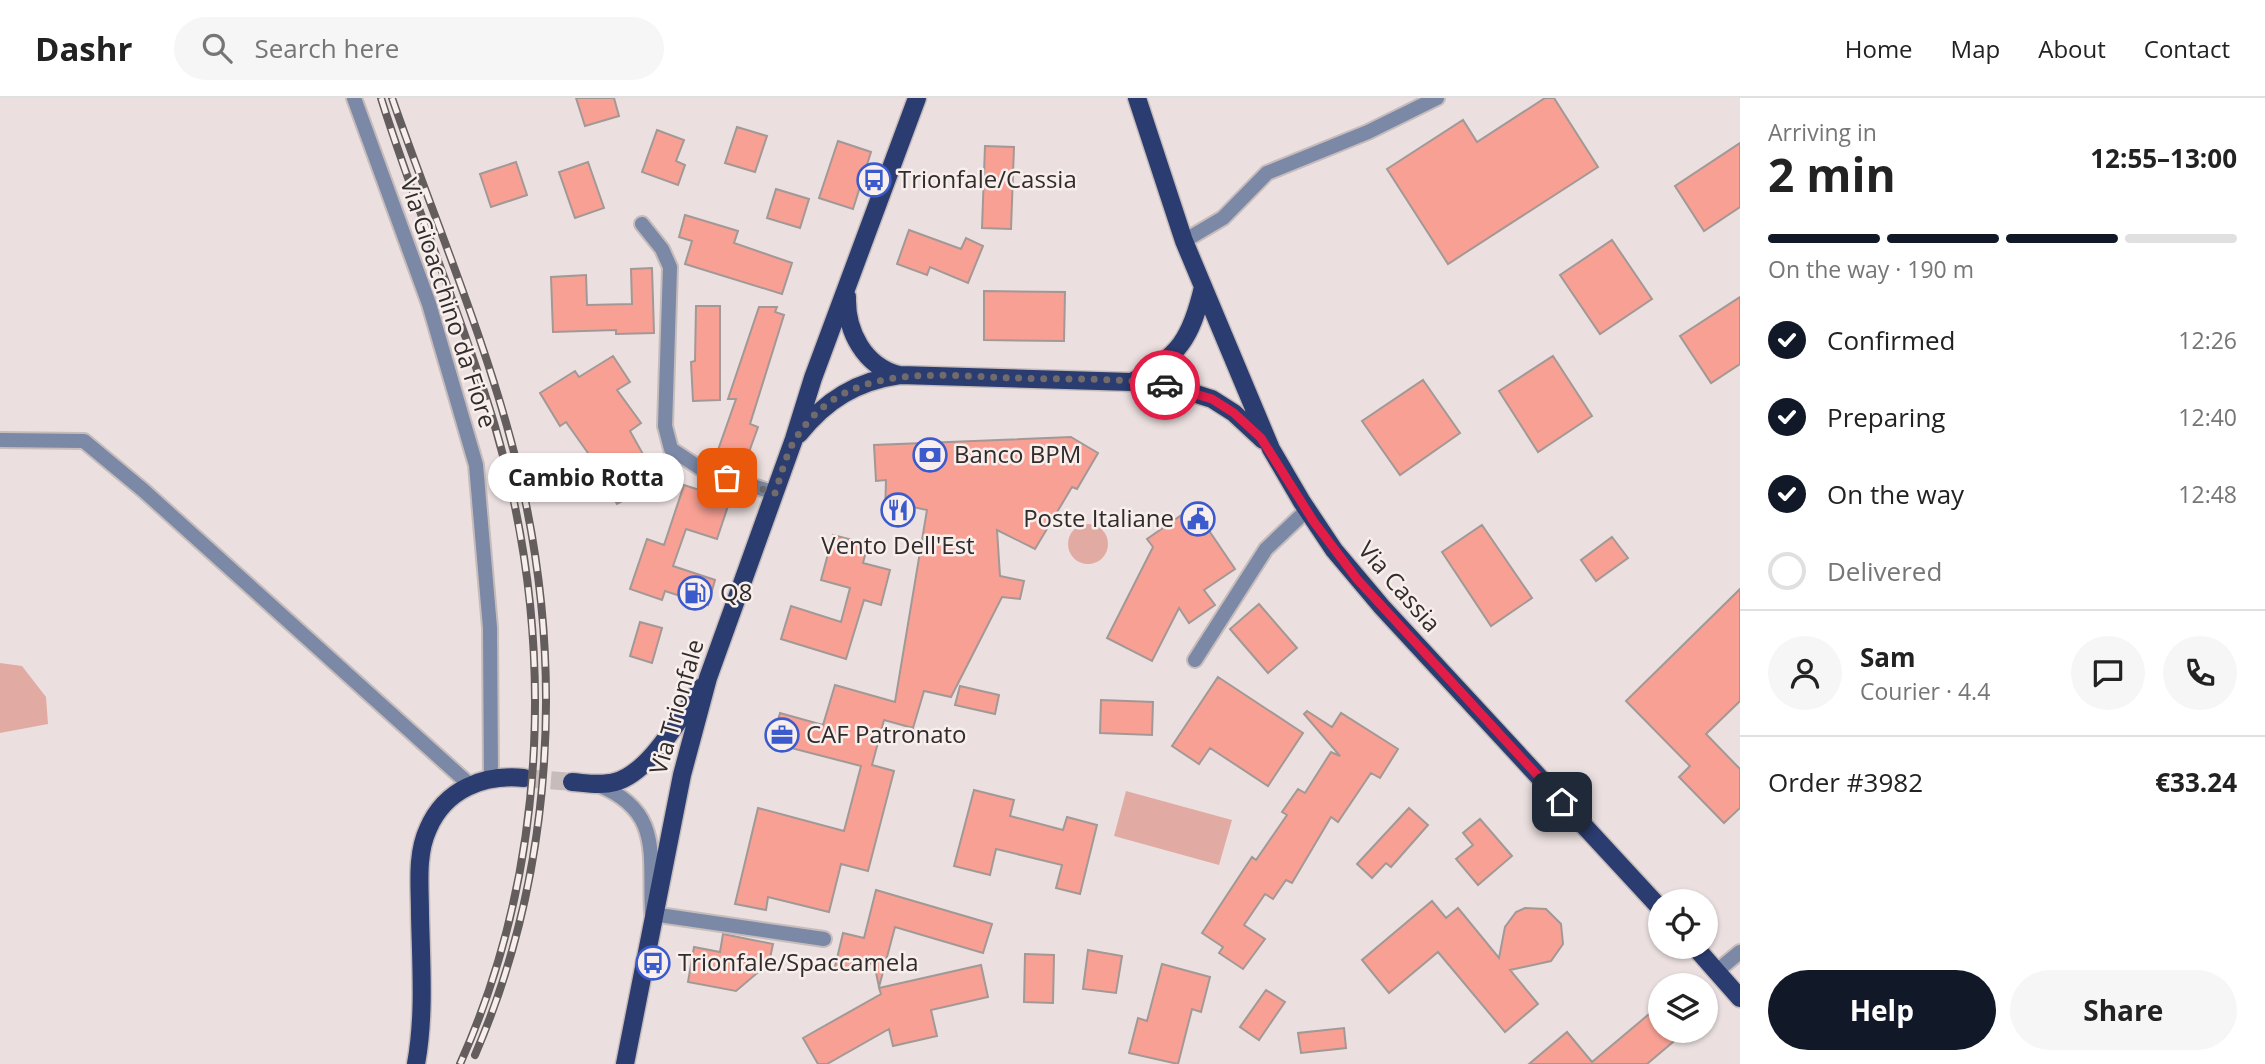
<!DOCTYPE html>
<html lang="en">
<head>
<meta charset="utf-8">
<style>
  :root { --surface:#fff; --page:#f6f6f6; --text:#222; --muted:#767676; --line:#e0e0e0; --accent:#111827 }
  body { margin:0; font-family:"Open Sans",sans-serif; background:var(--page); color:var(--text); height:100vh; display:flex; flex-direction:column; font-size:26px; white-space:nowrap }
  * { box-sizing:border-box; margin:0 }
  p { font-size:23px; color:var(--muted) }
  .icon { flex:none; width:38px; height:38px; fill:none; stroke:currentColor; stroke-width:2; stroke-linecap:round; stroke-linejoin:round }
  .map { position:relative; flex:1; overflow:hidden }
  .details { display:flex; flex-direction:column; background:var(--surface); width:525px }
  .details>* { flex:none }
  .buttons { position:absolute; left:1648px; top:791px; display:grid; gap:14px }
  .buttons a { display:grid; place-items:center; width:70px; height:70px; border-radius:50%; background:var(--surface); box-shadow:0 2px 5px #0004; font-size:35px }
  .pin { position:absolute; display:grid; place-items:center; width:60px; height:60px; color:#fff; margin:-30px; border-radius:14px; box-shadow:0 4px 10px #0006 }
  .courier { position:absolute; display:grid; place-items:center; width:70px; height:70px; margin:-35px; border:5px solid #e11d48; border-radius:50%; background:#fff; color:#222; box-shadow:0 2px 9px #0007 }
  .bubble { position:absolute; height:49px; border-radius:24px; background:var(--surface); box-shadow:0 2px 5px #0004; font-size:23px; font-weight:700; line-height:49px; text-align:center }
  .head em { font-style:normal; font-weight:700 }
  .head div { display:flex; flex-direction:column-reverse }
  .head { display:flex; align-items:center; justify-content:space-between; height:119px; padding:0 28px }
  h1 { font-size:46px; font-weight:700; line-height:52px }
  .bar { display:grid; grid-template-columns:repeat(4,1fr); gap:10px 7px; align-content:center; height:84px; padding:0 28px }
  .bar i { height:9px; border-radius:5px; background:var(--line) }
  .bar .selected { background:var(--accent) }
  .bar p { grid-column:span 4 }
  .line { display:flex; align-items:center; gap:18px; padding:0 28px; border-top:2px solid var(--line) }
  .line div { flex:1 }
  .round { display:grid; place-items:center; flex:none; width:74px; height:74px; border-radius:37px; background:var(--page) }
  ol { padding:0 28px; list-style:none }
  li { display:flex; align-items:center; gap:21px; height:77px }
  li p { margin-inline-start:auto }
  li .icon { padding:7px; border-radius:50%; background:var(--accent); color:#fff; stroke-width:4 }
  li:last-child { color:var(--muted) }
  li i { width:38px; height:38px; border:4px solid var(--line); border-radius:50% }
  .primary-button { display:flex; gap:14px; margin-top:auto; padding:14px 28px }
  .primary-button a { flex:1; height:80px; border-radius:42px; background:var(--accent); color:#fff; font-size:28px; font-weight:700; line-height:80px; text-align:center }
  .primary-button a+a { background:var(--page); color:var(--text) }
  header { display:flex; align-items:center; gap:42px; box-sizing:border-box; height:98px; padding:0 35px; background:var(--surface); border-bottom:2px solid var(--line) }
  header strong { font-size:33px }
  nav { display:flex; gap:38px; margin-inline-start:auto; font-size:24px }
  .search { width:490px; height:63px; background:var(--page); display:flex; align-items:center; gap:18px; box-sizing:border-box; padding:0 24px; border-radius:38px; color:var(--muted); font-size:26px }
  main { display:flex; flex:1; min-height:0 }
  .map>svg:first-child { display:block }
</style>
</head>
<body>
<header>
<strong>Dashr</strong>
<div class="search"><svg class="icon" aria-label="search" viewBox="0 0 24 24"><circle cx="10" cy="10" r="6"/><path d="M15 15l6 6"/></svg>Search here</div>
<nav><a>Home</a><a>Map</a><a>About</a><a>Contact</a></nav>
</header>
<main>
<div class="map">
<svg width="1740" height="966" viewBox="0 0 1740 966">
  <rect width="100%" height="100%" fill="#ebe0df"/>
  <!-- green -->
  <path fill="#e1aba3" d="M1068 446a20 20 0 1 1 40 0a20 20 0 1 1-40 0Z
    M0,565L22,568L46,599L48,626L0,635Z
    M1126,693L1232,722L1219,767L1114,738Z"/>
  <!-- building -->
  <path fill="#f8a094" stroke="#a29896" stroke-width="2" d="M576,0H614L619,18L585,28Z
    M1545,0H1554L1598,69L1448,166L1387,71L1463,22L1477,44Z
    M737,29L767,38L755,74L725,65Z
    M657,32L684,42L676,63L685,67L678,87L642,74Z
    M838,43L871,54L853,111L819,100Z
    M1740,45V109L1704,133L1675,88Z
    M985,48L1014,49L1011,131L982,130Z
    M516,64L527,97L491,109L480,76Z
    M588,64L604,110L575,120L559,74Z
    M776,91L809,101L800,130L767,120Z
    M685,117L738,133L734,145L792,165L782,196L685,166L692,143L679,139Z
    M909,132L961,151L966,140L983,148L968,185L930,169L927,177L897,166Z
    M1612,142L1652,201L1600,236L1560,177Z
    M652,170L654,235L616,236V232L553,234L551,179L586,177L587,207L632,206L631,171Z
    M984,193L1065,194L1064,243L984,242Z
    M1740,199V266L1711,285L1680,238Z
    M696,208H720V302L693,303L691,264L695,263Z
    M759,209H777L775,214L784,217L750,326L758,329L745,365L717,355L736,301H728Z
    M613,258L630,284L617,292L641,325L630,333L658,383L617,406L602,380L605,379L566,324L560,328L540,295L575,273L579,279Z
    M1553,258L1592,318L1538,354L1499,293Z
    M1423,282L1460,335L1400,377L1362,323Z
    M1071,339L1098,355L1077,391L1072,389L1035,451L997,432L1000,478L1024,483L1020,501L1002,499L951,599L924,593L913,630L884,622L872,667L894,673L868,773L841,766L829,814L768,799L766,812L735,806L758,710L844,733L861,668L772,645L780,615L823,627L835,587L895,604L927,412L908,408L903,426L885,417L886,382L876,383L874,347Z
    M684,387L730,402L717,441L686,431L673,468L715,482L708,507L665,493L662,502L630,491L647,441L664,447Z
    M1193,409L1235,471L1204,492L1215,507L1189,525L1179,510L1152,563L1107,540L1153,449L1147,441Z
    M1482,427L1532,500L1491,528L1442,454Z
    M833,437L868,446L863,465L890,472L881,507L864,502L846,561L781,541L791,508L841,524L850,490L821,482Z
    M1612,439L1628,460L1596,483L1581,462Z
    M1740,491V603L1706,636L1740,671V710L1724,725L1679,679L1690,668L1626,603Z
    M1259,506L1297,550L1268,575L1230,531Z
    M640,524L662,530L652,565L630,558Z
    M1218,579L1303,635L1268,688L1210,650L1199,666L1172,648Z
    M960,588L999,597L995,616L955,607Z
    M1101,602L1153,604L1152,637L1100,635Z
    M1307,613L1332,629L1341,615L1398,651L1380,680L1371,675L1338,724L1331,719L1292,785L1286,782L1273,801L1265,796L1244,827L1265,841L1243,871L1219,855L1223,849L1202,835L1252,759L1256,762L1287,717L1282,714L1298,691L1305,695L1331,654L1340,658L1304,616Z
    M974,692L1014,702L1010,718L1063,732L1067,719L1097,727L1080,796L1056,790L1062,767L996,751L990,777L954,768Z
    M1409,710L1428,727L1391,769L1386,765L1372,780L1357,766Z
    M1480,721L1512,758L1478,787L1456,761L1473,747L1463,735Z
    M876,792L992,826L983,855L895,829L879,889L874,865L834,873L843,835L864,840Z
    M1432,803L1446,820L1458,810L1499,860L1505,829L1516,814L1525,810L1546,811L1561,826L1563,846L1551,863L1510,872L1538,906L1505,934L1438,854L1389,895L1362,862Z
    M723,836L773,846L769,865L736,893L688,884L694,849L720,854Z
    M1088,852L1122,858L1116,895L1083,891Z
    M1025,856L1054,857L1053,905L1024,904Z
    M1162,866L1210,879L1201,914L1192,911L1178,966L1129,955L1138,920L1147,923Z
    M981,867L988,899L931,912L937,938L893,948L889,931L827,966H818L803,940L881,896L879,890Z
    M1266,892L1285,904L1259,942L1240,929Z
    M1661,906V933H1686L1647,966H1529L1567,934L1592,964Z
    M1344,930L1346,950L1301,955L1298,935Z"/>
  <g fill="none" stroke-linecap="round" stroke-linejoin="round">
    <!-- primary-tunnel -->
    <path stroke="#c6bcbb" stroke-width="18" stroke-dasharray="18 9" stroke-linecap="butt" d="M524,680L572,684"/>
    <defs>
      <path id="street" d="M354,0L429,206L476,367L490,530L491,679
        M642,126L662,151L670,169L665,328L671,351L703,372L775,395
        M1184,143L1223,120L1267,75L1368,34L1437,0
        M0,342L84,343L143,392L470,687
        M1195,562L1266,451L1307,412
        M598,687C663,713 649,757 652,816L824,841
        M1717,873L1740,854"/>
      <path id="primary" d="M1137,0L1184,143L1271,351L1302,404L1334,452L1382,509L1661,811
        M847,199C846,233 864,268 899,277
        M1132,284C1179,258 1191,241 1203,189
        M799,336C826,302 857,283 900,277L1132,284L1171,288L1212,301L1234,315L1263,342
        M572,684C586,685 601,688 615,684C650,675 681,617 702,589
        M1695,849L1740,900
        M416,966C425,917 421,866 420,816C420,788 416,757 428,731C445,691 484,676 524,680
        M625,966L682,677L708,580L794,341L813,280L917,0"/>
    </defs>
    <!-- street casing -->
    <use href="#street" stroke="#c6bcbb" stroke-width="18"/>
    <!-- primary casing -->
    <use href="#primary" stroke="#c6bcbb" stroke-width="21"/>
    <!-- street -->
    <use href="#street" stroke="#7b88a6" stroke-width="14"/>
    <!-- primary -->
    <use href="#primary" stroke="#2b3c70" stroke-width="18"/>
    <defs>
      <path id="rail" d="M381,0C415,109 461,215 494,325C556,534 550,765 460,966
        M392,0C434,121 486,241 517,366C565,561 555,771 475,957"/>
    </defs>
    <!-- rail casing -->
    <use href="#rail" stroke="#635e5d" stroke-width="8"/>
    <!-- rail -->
    <use href="#rail" stroke="#f8eeec" stroke-width="5" stroke-dasharray="16" stroke-linecap="butt"/>
  </g>
  <g fill="none" stroke-linecap="round" stroke-linejoin="round">
    <!-- done -->
    <path stroke="#716b6b" stroke-width="7" stroke-dasharray="0 12.6" d="M727,380L775,395C781,378 786,355 796,340C846,262 937,278 1016,280C1065,282 1117,279 1165,287"/>
    <!-- route -->
    <path stroke="#e11d48" stroke-width="9" d="M1165,287L1212,301L1234,315L1261,340L1314,424L1357,481L1562,704"/>
  </g>
  <!-- icons -->
  <defs>
    <symbol id="bus-ring" viewBox="-11 -11 22 22"><circle r="9.5" fill="#f8eeec" stroke="#3b5acc" stroke-width="1.5"/><path d="M-5-6H5V4H4V6H2V4H-2V6H-4V4H-5ZM-3.5-4V0h7V-4ZM-3.5 1.2v1.5H-2V1.2ZM2 1.2v1.5H3.5V1.2Z" fill="#3b5acc"/></symbol>
    <symbol id="bank-ring" viewBox="-11 -11 22 22"><circle r="9.5" fill="#f8eeec" stroke="#3b5acc" stroke-width="1.5"/><path d="M-6-4H6V4H-6ZM0-2.3a2.3 2.3 0 1 0 0 4.6a2.3 2.3 0 1 0 0-4.6Z" fill="#3b5acc"/></symbol>
    <symbol id="restaurant-ring" viewBox="-11 -11 22 22"><circle r="9.5" fill="#f8eeec" stroke="#3b5acc" stroke-width="1.5"/><path d="M-5-6h1v4h1v-4h1v4h1v-4h1v5L-1.5 .5V6h-2V.5L-5-1ZM5-6V6H3V1.5H1.5Q1.5-4 5-6Z" fill="#3b5acc"/></symbol>
    <symbol id="civic-ring" viewBox="-11 -11 22 22"><circle r="9.5" fill="#f8eeec" stroke="#3b5acc" stroke-width="1.5"/><path d="M-.6-6.5H3V-4.5H.6V-3L4-1V1h2V6H-6V1h2V-1L-.6-3ZM-1.2 2.5V6h2.4V2.5Z" fill="#3b5acc"/></symbol>
    <symbol id="fuel-ring" viewBox="-11 -11 22 22"><circle r="9.5" fill="#f8eeec" stroke="#3b5acc" stroke-width="1.5"/><path d="M-5.5-6h7V0h2V4h1.3V-2.5L3-4.5l.8-.8L6-3V5H2.5V1h-1V6h-7ZM-4.2-4.7v3.2H.2V-4.7Z" fill="#3b5acc"/></symbol>
    <symbol id="office-ring" viewBox="-11 -11 22 22"><circle r="9.5" fill="#f8eeec" stroke="#3b5acc" stroke-width="1.5"/><path d="M-6-3h4V-5.5h4V-3h4V5H-6ZM-1-4.5V-3h2v-1.5ZM-6 0V1H6V0Z" fill="#3b5acc"/></symbol>
  </defs>
  <g fill-rule="evenodd">
    <use href="#bus-ring" x="855" y="63" width="38" height="38"/>
    <use href="#bank-ring" x="911" y="338" width="38" height="38"/>
    <use href="#restaurant-ring" x="879" y="393" width="38" height="38"/>
    <use href="#civic-ring" x="1179" y="402" width="38" height="38"/>
    <use href="#fuel-ring" x="676" y="476" width="38" height="38"/>
    <use href="#office-ring" x="763" y="618" width="38" height="38"/>
    <use href="#bus-ring" x="634" y="846" width="38" height="38"/>
  </g>
  <g text-anchor="middle" stroke-width="5" stroke-linejoin="round" paint-order="stroke">
    <!-- poi labels -->
    <g font-size="24" fill="#302c2c" stroke="#f8eeec" text-anchor="start">
      <text x="898" y="90">Trionfale/Cassia</text>
      <text x="954" y="365">Banco BPM</text>
      <text x="1174" y="429" text-anchor="end">Poste Italiane</text>
      <text x="898" y="456" text-anchor="middle">Vento Dell'Est</text>
      <text x="720" y="503">Q8</text>
      <text x="806" y="645">CAF Patronato</text>
      <text x="678" y="873">Trionfale/Spaccamela</text>
    </g>
    <!-- street labels -->
    <g font-size="24" fill="#302c2c" stroke="#f8eeec">
      <text transform="translate(448 205) rotate(72)" y="8">Via Gioacchino da Fiore</text>
      <text transform="translate(1399 489) rotate(49)" y="8">Via Cassia</text>
      <text transform="translate(677 609) rotate(-74)" y="8">Via Trionfale</text>
    </g>
  </g>
</svg>
<div class="buttons">
<a><svg class="icon" aria-label="locate" viewBox="0 0 24 24"><circle cx="12" cy="12" r="6"/><path d="M12 2v4M12 18v4M2 12h4M18 12h4"/></svg></a>
<a><svg class="icon" aria-label="layers" viewBox="0 0 24 24"><path d="M12 4l9 5-9 5-9-5zM3 14l9 5 9-5"/></svg></a>
</div>
<div class="pin" style="left:727px;top:380px;background:#ea580c"><svg class="icon" aria-label="bag" viewBox="0 0 24 24"><path d="M5 8h14l-1 12H6zM9 8a3 3 0 0 1 6 0"/></svg></div>
<div class="pin" style="left:1562px;top:704px;background:#1f2937"><svg class="icon" aria-label="home" viewBox="0 0 24 24"><path d="M3 11l9-7 9 7M6 9v11h12V9"/></svg></div>
<div class="courier" style="left:1165px;top:287px"><svg class="icon" aria-label="car" viewBox="0 0 24 24"><path d="M5 17H2v-5l4-1 3-4h7l3 4 3 1v5h-3M9 17h6M6 11h13"/><circle cx="7" cy="17" r="2"/><circle cx="17" cy="17" r="2"/></svg></div>
<div class="bubble" style="left:488px;top:355px;width:196px">Cambio Rotta</div>
</div>
<section class="details">
<div class="head"><div><h1>2 min</h1><p>Arriving in</p></div><em>12:55–13:00</em></div>
<div class="bar"><i class="selected"></i><i class="selected"></i><i class="selected"></i><i></i><p>On the way · 190 m</p></div>
<ol>
<li><svg class="icon" aria-label="check" viewBox="0 0 24 24"><path d="M5 12l5 5 9-10"/></svg>Confirmed<p>12:26</p></li>
<li><svg class="icon" aria-label="check" viewBox="0 0 24 24"><path d="M5 12l5 5 9-10"/></svg>Preparing<p>12:40</p></li>
<li><svg class="icon" aria-label="check" viewBox="0 0 24 24"><path d="M5 12l5 5 9-10"/></svg>On the way<p>12:48</p></li>
<li><i></i>Delivered</li>
</ol>
<div class="line" style="height:126px"><a class="round"><svg class="icon" aria-label="person" viewBox="0 0 24 24"><circle cx="12" cy="8" r="4"/><path d="M4 21q1-7 8-7t8 7"/></svg></a><div><b>Sam</b><p>Courier · 4.4</p></div><a class="round"><svg class="icon" aria-label="chat" viewBox="0 0 24 24"><path d="M4 5h16v11H9l-5 4z"/></svg></a><a class="round"><svg class="icon" aria-label="phone" viewBox="0 0 24 24"><path d="M5 4h4l2 5-3 2q2 4 5 5l2-3 5 2v4C11 20 4 13 5 4z"/></svg></a></div>
<div class="line" style="height:91px"><div>Order #3982</div><b>€33.24</b></div>
<div class="primary-button"><a>Help</a><a>Share</a></div>
</section>
</main>
</body>
</html>
